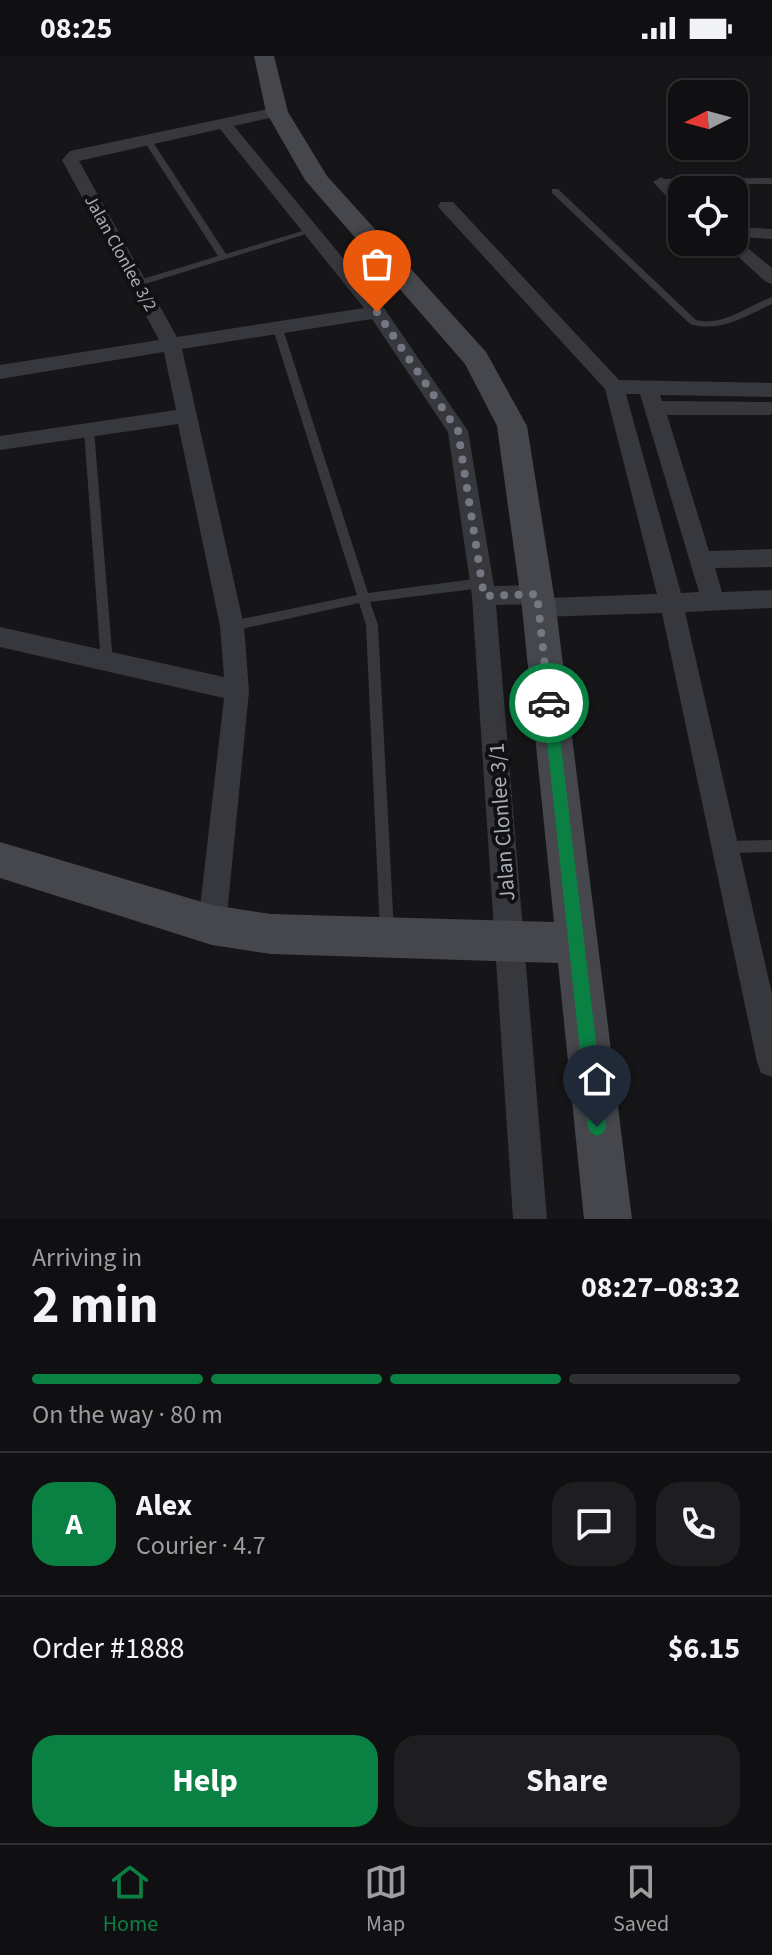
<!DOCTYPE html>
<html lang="en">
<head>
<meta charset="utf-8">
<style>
  :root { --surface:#101012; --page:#1e1e20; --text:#f1f3f6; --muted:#9c9d9f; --line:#303032; --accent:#0b8043 }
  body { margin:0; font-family:"Source Sans 3",sans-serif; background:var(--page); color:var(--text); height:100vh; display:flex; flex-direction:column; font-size:30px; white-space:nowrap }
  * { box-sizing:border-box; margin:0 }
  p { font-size:26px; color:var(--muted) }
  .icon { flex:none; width:44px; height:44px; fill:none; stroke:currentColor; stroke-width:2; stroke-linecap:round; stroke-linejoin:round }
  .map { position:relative; height:1163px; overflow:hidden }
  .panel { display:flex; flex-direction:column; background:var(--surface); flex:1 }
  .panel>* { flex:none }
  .needle { width:52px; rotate:264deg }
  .fabs { position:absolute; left:668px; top:24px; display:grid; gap:16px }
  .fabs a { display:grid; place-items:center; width:80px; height:80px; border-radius:16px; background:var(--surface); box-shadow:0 2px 6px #0004,0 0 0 2px var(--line); font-size:40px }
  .pin { position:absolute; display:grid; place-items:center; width:68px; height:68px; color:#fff; margin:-82px -34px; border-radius:50% 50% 50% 0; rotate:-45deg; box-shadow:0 0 8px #0007 }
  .pin .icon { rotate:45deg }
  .courier { position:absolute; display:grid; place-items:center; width:80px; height:80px; margin:-40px; border:6px solid #0b8043; border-radius:50%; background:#fff; color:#222; box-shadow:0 2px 10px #0007 }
  .summary em { font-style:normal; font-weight:700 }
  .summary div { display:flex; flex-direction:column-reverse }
  .summary { display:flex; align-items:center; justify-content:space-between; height:136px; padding:0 32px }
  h1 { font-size:52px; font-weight:700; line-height:60px }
  .bar { display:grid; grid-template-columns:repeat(4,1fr); gap:12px 8px; align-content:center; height:96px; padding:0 32px }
  .bar i { height:10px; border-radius:6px; background:var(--line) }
  .bar .current { background:var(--accent) }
  .bar p { grid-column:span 4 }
  .line { display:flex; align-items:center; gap:20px; padding:0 32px; border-top:2px solid var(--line) }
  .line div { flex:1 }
  .round { display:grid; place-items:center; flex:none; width:84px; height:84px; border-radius:24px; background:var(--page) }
  .cta { display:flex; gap:16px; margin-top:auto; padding:16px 32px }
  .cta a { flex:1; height:92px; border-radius:24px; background:var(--accent); color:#fff; font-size:32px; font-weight:700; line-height:92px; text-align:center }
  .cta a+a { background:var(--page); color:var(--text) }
  .status { display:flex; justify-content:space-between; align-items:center; height:56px; padding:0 40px; background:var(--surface); direction:ltr }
  .status svg { height:22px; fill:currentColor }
  .dock { display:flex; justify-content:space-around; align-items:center; height:112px; border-top:2px solid var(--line); background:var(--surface); font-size:22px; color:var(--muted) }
  .dock a { display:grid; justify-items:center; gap:4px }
  .dock .current { color:var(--accent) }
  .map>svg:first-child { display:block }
</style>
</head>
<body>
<div class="status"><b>08:25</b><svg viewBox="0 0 49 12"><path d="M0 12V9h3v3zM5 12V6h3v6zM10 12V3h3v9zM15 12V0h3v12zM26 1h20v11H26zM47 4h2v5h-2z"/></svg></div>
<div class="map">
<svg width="772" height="1163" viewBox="0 0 772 1163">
  <rect width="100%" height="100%" fill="#161618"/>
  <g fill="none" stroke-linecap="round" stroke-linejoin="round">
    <!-- lane -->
    <path fill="#37383d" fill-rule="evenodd" d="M143,80H149L226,198L309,173L316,175L142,229H136V225L218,200L142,82Z
      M772,122V128L661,129L657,126L661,123Z
      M552,133H558L696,264C723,271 748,250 772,241V248C745,260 720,277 690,268L552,137Z
      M278,270L283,273L368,537L482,522L488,527L482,532L370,546L378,569L394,876L392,881L387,883L382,881L380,876L366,569L359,547L232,575L228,573L226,570L228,567L232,565L357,539L273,273Z
      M89,370L94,374L113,607L111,611H103L101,607L84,374Z
      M772,784V796L725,797L720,796L718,791L720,786L725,785Z"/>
    <!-- street -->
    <path fill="#37383d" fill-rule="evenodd" d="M277,51L285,56L283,59L234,70L384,252L468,375L494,530L537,529L545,531L549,538L546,542L657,538L605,333L441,154L438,150L441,146H453L619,324L772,327V341L660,339L662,345L772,346V358L769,359H667L709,495L772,493V511L715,512L722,536L772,534V552L685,556L772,938V1021L761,1017L757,1006L662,557L539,561L531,559L527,552L530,548L496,549L547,1163H513L472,540L448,376L372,263L182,293L244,570L249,635L226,869L222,879L212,883L202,879L198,869L224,642L0,591V571L224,621L220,570L178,368L0,394V380L176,354L164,296L0,323V309L159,284L62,104L70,95ZM220,73L364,252L177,281L79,105ZM626,338H640L699,536L681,537Z
      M661,121L682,137V151L676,150L653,126Z
      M734,171L772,173V183L734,181Z
      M734,181L772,212V228L766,226L722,186H734Z"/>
    <!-- secondary -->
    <path fill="#45474d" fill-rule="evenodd" d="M254,0H274L288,56L327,120L486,296L527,370L556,552L632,1163H584L558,907L271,898L212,889L0,822V786L212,849L271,858L554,866L522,552L497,370L465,308L305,124L266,56Z"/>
  </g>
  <!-- route -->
  <path fill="#0b8043" d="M549,641L556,647L606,1071L603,1077L597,1080L591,1077L588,1071L543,647Z"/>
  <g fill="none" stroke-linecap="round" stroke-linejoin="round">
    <!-- done -->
    <path stroke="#757880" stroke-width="8" stroke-dasharray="0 14.4" d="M377,256L458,375L484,540L537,538L549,647"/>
  </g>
  <g text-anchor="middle" stroke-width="8" stroke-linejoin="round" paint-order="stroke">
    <!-- far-street labels -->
    <g font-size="18" fill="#a8adb8" stroke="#111113">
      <text transform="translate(121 197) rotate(61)" y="6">Jalan Clonlee 3/2</text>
    </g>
    <!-- street labels -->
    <g font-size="22" fill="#a8adb8" stroke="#111113">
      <text transform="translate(501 766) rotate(-94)" y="8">Jalan Clonlee 3/1</text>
    </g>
  </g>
</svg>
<div class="fabs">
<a><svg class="needle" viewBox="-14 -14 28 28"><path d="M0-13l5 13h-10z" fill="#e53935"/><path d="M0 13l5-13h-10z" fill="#9c9d9f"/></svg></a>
<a><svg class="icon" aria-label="locate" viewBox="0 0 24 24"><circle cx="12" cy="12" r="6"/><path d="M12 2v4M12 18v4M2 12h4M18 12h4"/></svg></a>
</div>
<div class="pin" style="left:377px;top:256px;background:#ea580c"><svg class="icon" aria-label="bag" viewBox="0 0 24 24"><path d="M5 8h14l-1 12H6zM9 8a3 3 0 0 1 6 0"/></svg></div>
<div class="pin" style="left:597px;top:1071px;background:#1f2937"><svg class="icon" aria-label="home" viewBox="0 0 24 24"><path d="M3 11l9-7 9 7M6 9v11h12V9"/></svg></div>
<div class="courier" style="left:549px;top:647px"><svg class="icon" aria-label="car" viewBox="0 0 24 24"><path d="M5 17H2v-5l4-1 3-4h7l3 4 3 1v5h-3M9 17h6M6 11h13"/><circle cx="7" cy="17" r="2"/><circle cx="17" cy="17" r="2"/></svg></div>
</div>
<section class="panel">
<div class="summary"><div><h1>2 min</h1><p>Arriving in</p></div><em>08:27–08:32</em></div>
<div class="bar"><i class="current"></i><i class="current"></i><i class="current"></i><i></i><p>On the way · 80 m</p></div>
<div class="line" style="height:144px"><b class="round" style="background:var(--accent);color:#fff">A</b><div><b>Alex</b><p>Courier · 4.7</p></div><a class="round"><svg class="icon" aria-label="chat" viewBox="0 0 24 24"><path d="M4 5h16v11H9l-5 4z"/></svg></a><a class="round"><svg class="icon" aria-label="phone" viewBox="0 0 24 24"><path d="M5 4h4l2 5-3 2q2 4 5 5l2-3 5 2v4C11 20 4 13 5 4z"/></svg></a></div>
<div class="line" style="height:104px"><div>Order #1888</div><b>$6.15</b></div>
<div class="cta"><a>Help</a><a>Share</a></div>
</section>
<nav class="dock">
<a class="current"><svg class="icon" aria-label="home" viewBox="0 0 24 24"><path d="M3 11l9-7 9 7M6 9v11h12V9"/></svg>Home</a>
<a><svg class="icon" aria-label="map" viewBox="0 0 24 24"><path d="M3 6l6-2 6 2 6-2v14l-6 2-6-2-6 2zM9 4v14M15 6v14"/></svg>Map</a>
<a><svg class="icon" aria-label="saved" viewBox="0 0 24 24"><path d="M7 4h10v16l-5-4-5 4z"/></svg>Saved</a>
</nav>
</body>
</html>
